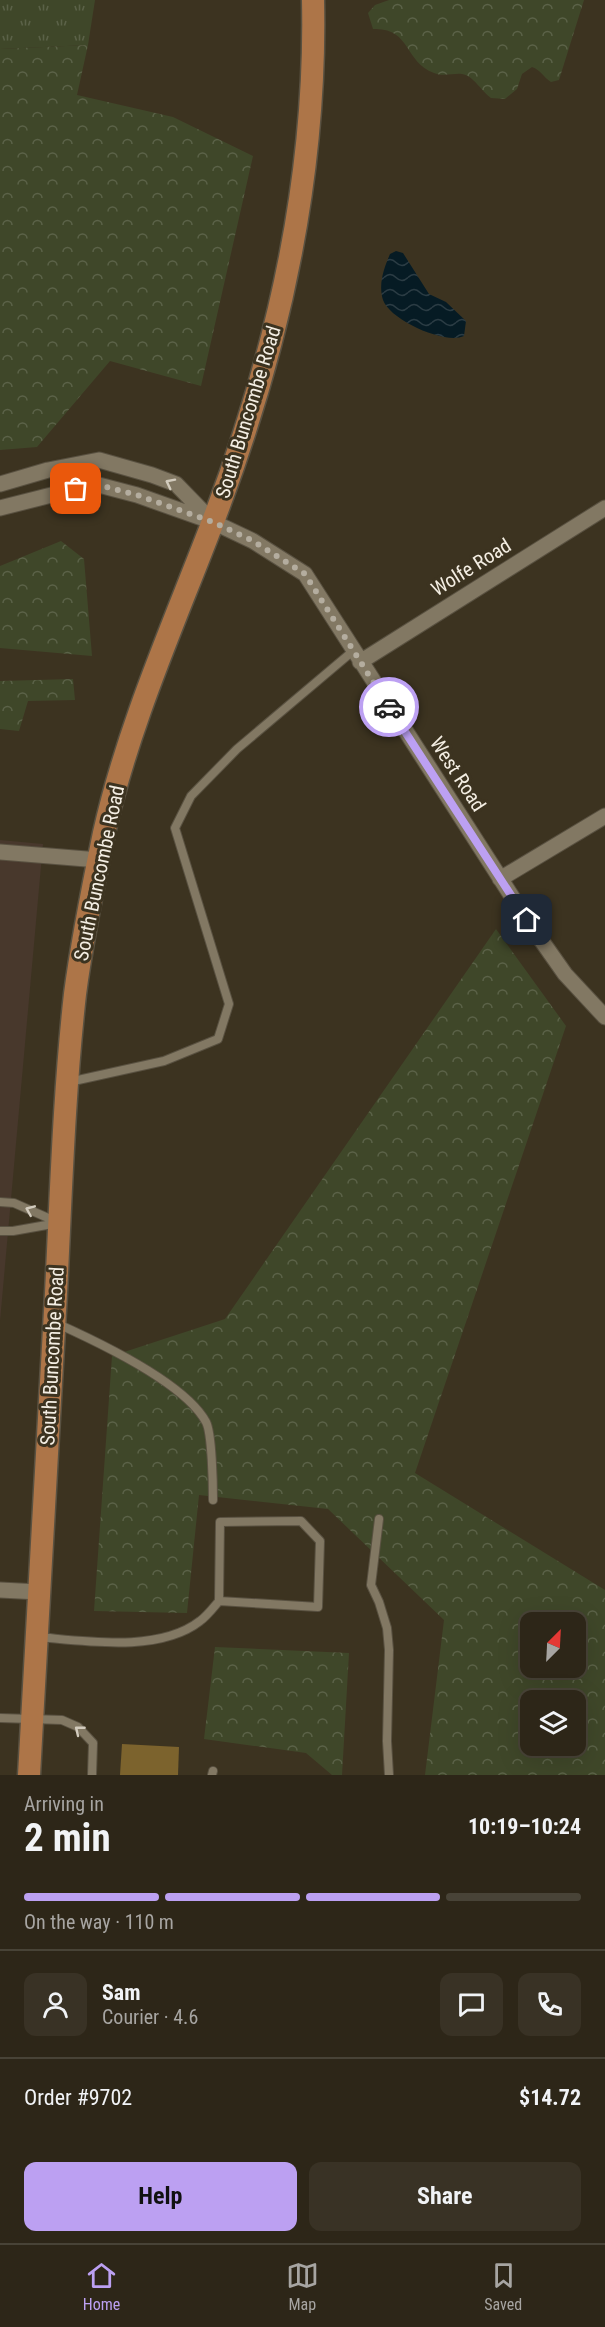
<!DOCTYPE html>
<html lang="en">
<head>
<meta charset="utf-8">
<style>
  :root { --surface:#2d2618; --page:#393225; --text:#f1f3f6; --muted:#a7a5a2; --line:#484337; --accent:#bca0f2 }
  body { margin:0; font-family:"Roboto Condensed",sans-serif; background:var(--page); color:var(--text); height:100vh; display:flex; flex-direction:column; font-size:22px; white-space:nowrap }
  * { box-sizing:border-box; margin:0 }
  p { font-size:20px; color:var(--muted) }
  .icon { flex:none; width:33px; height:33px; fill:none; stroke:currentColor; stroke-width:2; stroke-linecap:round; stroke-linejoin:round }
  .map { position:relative; height:1775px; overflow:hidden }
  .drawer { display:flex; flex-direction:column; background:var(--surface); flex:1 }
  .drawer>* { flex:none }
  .needle { width:39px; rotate:24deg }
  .fabs { position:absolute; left:520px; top:1612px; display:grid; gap:12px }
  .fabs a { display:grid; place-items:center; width:66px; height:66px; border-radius:12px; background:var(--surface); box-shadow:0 6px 24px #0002,0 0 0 2px var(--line); font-size:30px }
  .pin { position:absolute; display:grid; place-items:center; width:51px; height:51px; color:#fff; margin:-26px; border-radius:12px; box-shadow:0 3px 9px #0006 }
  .courier { position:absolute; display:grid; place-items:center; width:60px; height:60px; margin:-30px; border:4px solid #bca0f2; border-radius:50%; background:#fff; color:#222; box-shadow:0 2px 8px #0007 }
  .head em { font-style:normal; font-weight:700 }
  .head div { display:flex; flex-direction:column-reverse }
  .head { display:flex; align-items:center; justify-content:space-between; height:102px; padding:0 24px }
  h1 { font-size:39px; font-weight:700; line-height:45px }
  .bar { display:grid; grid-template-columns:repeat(4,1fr); gap:9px 6px; align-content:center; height:72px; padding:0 24px }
  .bar i { height:8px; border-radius:4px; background:var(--line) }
  .bar .on { background:var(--accent) }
  .bar p { grid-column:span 4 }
  .line { display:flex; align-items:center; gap:15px; padding:0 24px; border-top:2px solid var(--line) }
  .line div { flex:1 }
  .round { display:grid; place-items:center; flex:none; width:63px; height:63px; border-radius:12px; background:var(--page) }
  .action { display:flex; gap:12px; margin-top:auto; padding:12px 24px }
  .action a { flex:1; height:69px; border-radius:12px; background:var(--accent); color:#111; font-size:24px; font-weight:700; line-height:69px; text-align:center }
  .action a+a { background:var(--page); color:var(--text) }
  .menu { display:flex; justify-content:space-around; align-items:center; height:84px; border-top:2px solid var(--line); background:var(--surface); font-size:16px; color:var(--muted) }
  .menu a { display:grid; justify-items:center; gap:3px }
  .menu .on { color:var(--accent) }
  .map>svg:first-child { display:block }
</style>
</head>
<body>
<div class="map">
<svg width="605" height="1775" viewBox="0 0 605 1775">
  <defs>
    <pattern id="grass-tufts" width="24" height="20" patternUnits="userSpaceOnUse" patternTransform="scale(1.5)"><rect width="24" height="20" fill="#3f4729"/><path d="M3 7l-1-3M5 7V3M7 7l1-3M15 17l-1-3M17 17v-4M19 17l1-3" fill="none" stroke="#5b6248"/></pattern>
    <pattern id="forest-crowns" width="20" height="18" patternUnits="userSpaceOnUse" patternTransform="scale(1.5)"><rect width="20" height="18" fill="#3f4729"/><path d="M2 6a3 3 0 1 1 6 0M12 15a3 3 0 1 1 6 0" fill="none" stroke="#5b6248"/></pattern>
    <pattern id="water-waves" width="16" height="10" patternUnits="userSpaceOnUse" patternTransform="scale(1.5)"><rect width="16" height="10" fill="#061b24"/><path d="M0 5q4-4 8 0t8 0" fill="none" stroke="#2b3c44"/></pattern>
  </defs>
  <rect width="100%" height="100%" fill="#3c3320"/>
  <!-- medical -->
  <path fill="#48382c" d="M0,840L43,844L0,1321Z"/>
  <!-- grass -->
  <path fill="url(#grass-tufts)" d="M0,0H95L88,45L0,49Z"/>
  <!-- forest -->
  <path fill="url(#forest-crowns)" fill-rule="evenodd" d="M389,0H584L559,80L551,82C543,77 541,70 532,67L522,74L517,89L505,99L491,98C481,91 474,76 462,74C453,73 443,77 434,73C404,62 411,27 373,29L368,13L375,5Z
    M88,45L77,95L173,117L253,156L201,386L110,361L37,447L0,450V49Z
    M61,541L84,559L92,656L0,648V566Z
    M73,679L75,700L28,701L19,731L0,729V681Z
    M496,929L566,1026L415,1473L605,1590V1775H425L444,1620L328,1509L199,1495L187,1613L94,1611L112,1356L225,1319ZM531,1623H576V1668H531ZM531,1701H576V1746H531Z
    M215,1647L349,1653L342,1775H332L306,1753L204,1739Z"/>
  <!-- water -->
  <path fill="url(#water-waves)" d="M396,251L403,253L429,294L446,302L466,321L464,336C445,345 390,320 383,300C378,284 384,268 390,254Z"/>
  <!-- building -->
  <path fill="#7c632d" d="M122,1744L179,1747L178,1775H120Z"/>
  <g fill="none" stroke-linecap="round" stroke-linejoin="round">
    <defs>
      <path id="lane" d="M69,1082L164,1061L218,1039L229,1004L175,828L191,796L237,749L353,651
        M0,1202L14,1203L55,1221
        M0,1231H13L58,1223
        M58,1324C98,1342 185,1383 206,1422C212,1433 213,1485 213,1500
        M379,1519L371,1585L379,1602L387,1628L389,1650L387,1741L389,1775
        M38,1637C85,1641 159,1653 200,1621C207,1616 213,1608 219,1601L318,1607L320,1541L301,1521L220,1522L219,1601
        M0,1718L62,1720L78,1727L93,1743L92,1775
        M212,1775L213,1771"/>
      <path id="street" d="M0,484L48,470L99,460L152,475L176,484L211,520
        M0,508L95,484L137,495L213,522L253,541L305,574L527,920L565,974L605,1017
        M360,662L605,508
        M0,852L99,860
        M500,879L605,816
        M0,1590L39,1592"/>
      <path id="primary" d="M29,1775C38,1614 47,1454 56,1293C61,1194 64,1093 75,994C82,940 93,886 104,833C128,726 173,626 212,524C276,358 317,179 313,0"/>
    </defs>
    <!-- lane casing -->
    <use href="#lane" stroke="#595141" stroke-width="10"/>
    <!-- street casing -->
    <use href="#street" stroke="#595141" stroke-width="17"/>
    <!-- primary casing -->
    <use href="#primary" stroke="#595141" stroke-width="25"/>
    <!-- lane -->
    <use href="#lane" stroke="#827863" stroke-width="8"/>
    <!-- street -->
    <use href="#street" stroke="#827863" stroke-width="15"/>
    <!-- primary -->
    <use href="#primary" stroke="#ad7548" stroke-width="22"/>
  </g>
  <!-- one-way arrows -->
  <defs><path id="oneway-chevron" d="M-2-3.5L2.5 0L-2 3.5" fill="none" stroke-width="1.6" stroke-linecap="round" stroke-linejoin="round" transform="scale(1.5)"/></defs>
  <g stroke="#d2cbbd">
    <use href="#oneway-chevron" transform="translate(170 483) rotate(-153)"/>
    <use href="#oneway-chevron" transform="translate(30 1210) rotate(-157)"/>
    <use href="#oneway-chevron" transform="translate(79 1730) rotate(-141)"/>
  </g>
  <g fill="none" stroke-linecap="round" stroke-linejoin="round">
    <!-- done -->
    <path stroke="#b4ad9f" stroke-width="6" stroke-dasharray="0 10.8" d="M76,489L95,484L137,495L213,522L253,541L305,574L389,707"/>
    <!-- route -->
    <path stroke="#bca0f2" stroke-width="8" d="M389,707L527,920"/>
  </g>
  <g text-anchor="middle" stroke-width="6" stroke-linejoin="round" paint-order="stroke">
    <!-- street labels -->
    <g font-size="20" fill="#f4eee3" stroke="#3c3320">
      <text transform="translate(248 412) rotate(-73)" y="7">South Buncombe Road</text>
      <text transform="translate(471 567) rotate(-32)" y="7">Wolfe Road</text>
      <text transform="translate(458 774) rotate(57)" y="7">West Road</text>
      <text transform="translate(99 873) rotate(-78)" y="7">South Buncombe Road</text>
      <text transform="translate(52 1356) rotate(-87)" y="7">South Buncombe Road</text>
    </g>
  </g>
</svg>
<div class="fabs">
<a><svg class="needle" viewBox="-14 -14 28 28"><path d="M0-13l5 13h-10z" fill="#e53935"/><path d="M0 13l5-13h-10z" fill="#a7a5a2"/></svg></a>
<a><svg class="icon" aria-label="layers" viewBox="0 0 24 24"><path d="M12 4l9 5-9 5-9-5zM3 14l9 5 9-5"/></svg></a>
</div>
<div class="pin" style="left:76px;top:489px;background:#ea580c"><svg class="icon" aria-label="bag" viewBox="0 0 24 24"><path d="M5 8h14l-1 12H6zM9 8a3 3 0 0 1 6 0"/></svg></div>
<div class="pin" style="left:527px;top:920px;background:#1f2937"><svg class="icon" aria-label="home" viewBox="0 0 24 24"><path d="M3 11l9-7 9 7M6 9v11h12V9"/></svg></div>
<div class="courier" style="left:389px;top:707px"><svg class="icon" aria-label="car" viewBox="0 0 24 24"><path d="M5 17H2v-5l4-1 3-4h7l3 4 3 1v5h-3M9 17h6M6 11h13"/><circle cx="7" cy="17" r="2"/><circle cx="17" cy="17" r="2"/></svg></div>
</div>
<section class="drawer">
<div class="head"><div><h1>2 min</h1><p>Arriving in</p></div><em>10:19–10:24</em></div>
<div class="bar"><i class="on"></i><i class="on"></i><i class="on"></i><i></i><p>On the way · 110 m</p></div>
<div class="line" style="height:108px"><a class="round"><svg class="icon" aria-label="person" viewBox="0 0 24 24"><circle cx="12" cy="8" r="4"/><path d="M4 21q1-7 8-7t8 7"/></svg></a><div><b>Sam</b><p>Courier · 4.6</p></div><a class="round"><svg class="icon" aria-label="chat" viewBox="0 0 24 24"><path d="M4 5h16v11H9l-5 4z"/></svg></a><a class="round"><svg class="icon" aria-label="phone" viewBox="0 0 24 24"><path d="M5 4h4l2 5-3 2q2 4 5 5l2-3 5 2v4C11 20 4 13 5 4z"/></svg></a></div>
<div class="line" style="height:78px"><div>Order #9702</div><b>$14.72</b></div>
<div class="action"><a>Help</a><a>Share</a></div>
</section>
<nav class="menu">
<a class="on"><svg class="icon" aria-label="home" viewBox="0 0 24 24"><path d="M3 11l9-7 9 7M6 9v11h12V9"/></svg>Home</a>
<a><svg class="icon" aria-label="map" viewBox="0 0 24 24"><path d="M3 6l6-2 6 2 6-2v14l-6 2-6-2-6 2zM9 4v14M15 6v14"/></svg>Map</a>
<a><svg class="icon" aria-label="saved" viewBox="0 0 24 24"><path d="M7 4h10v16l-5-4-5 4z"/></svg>Saved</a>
</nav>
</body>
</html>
